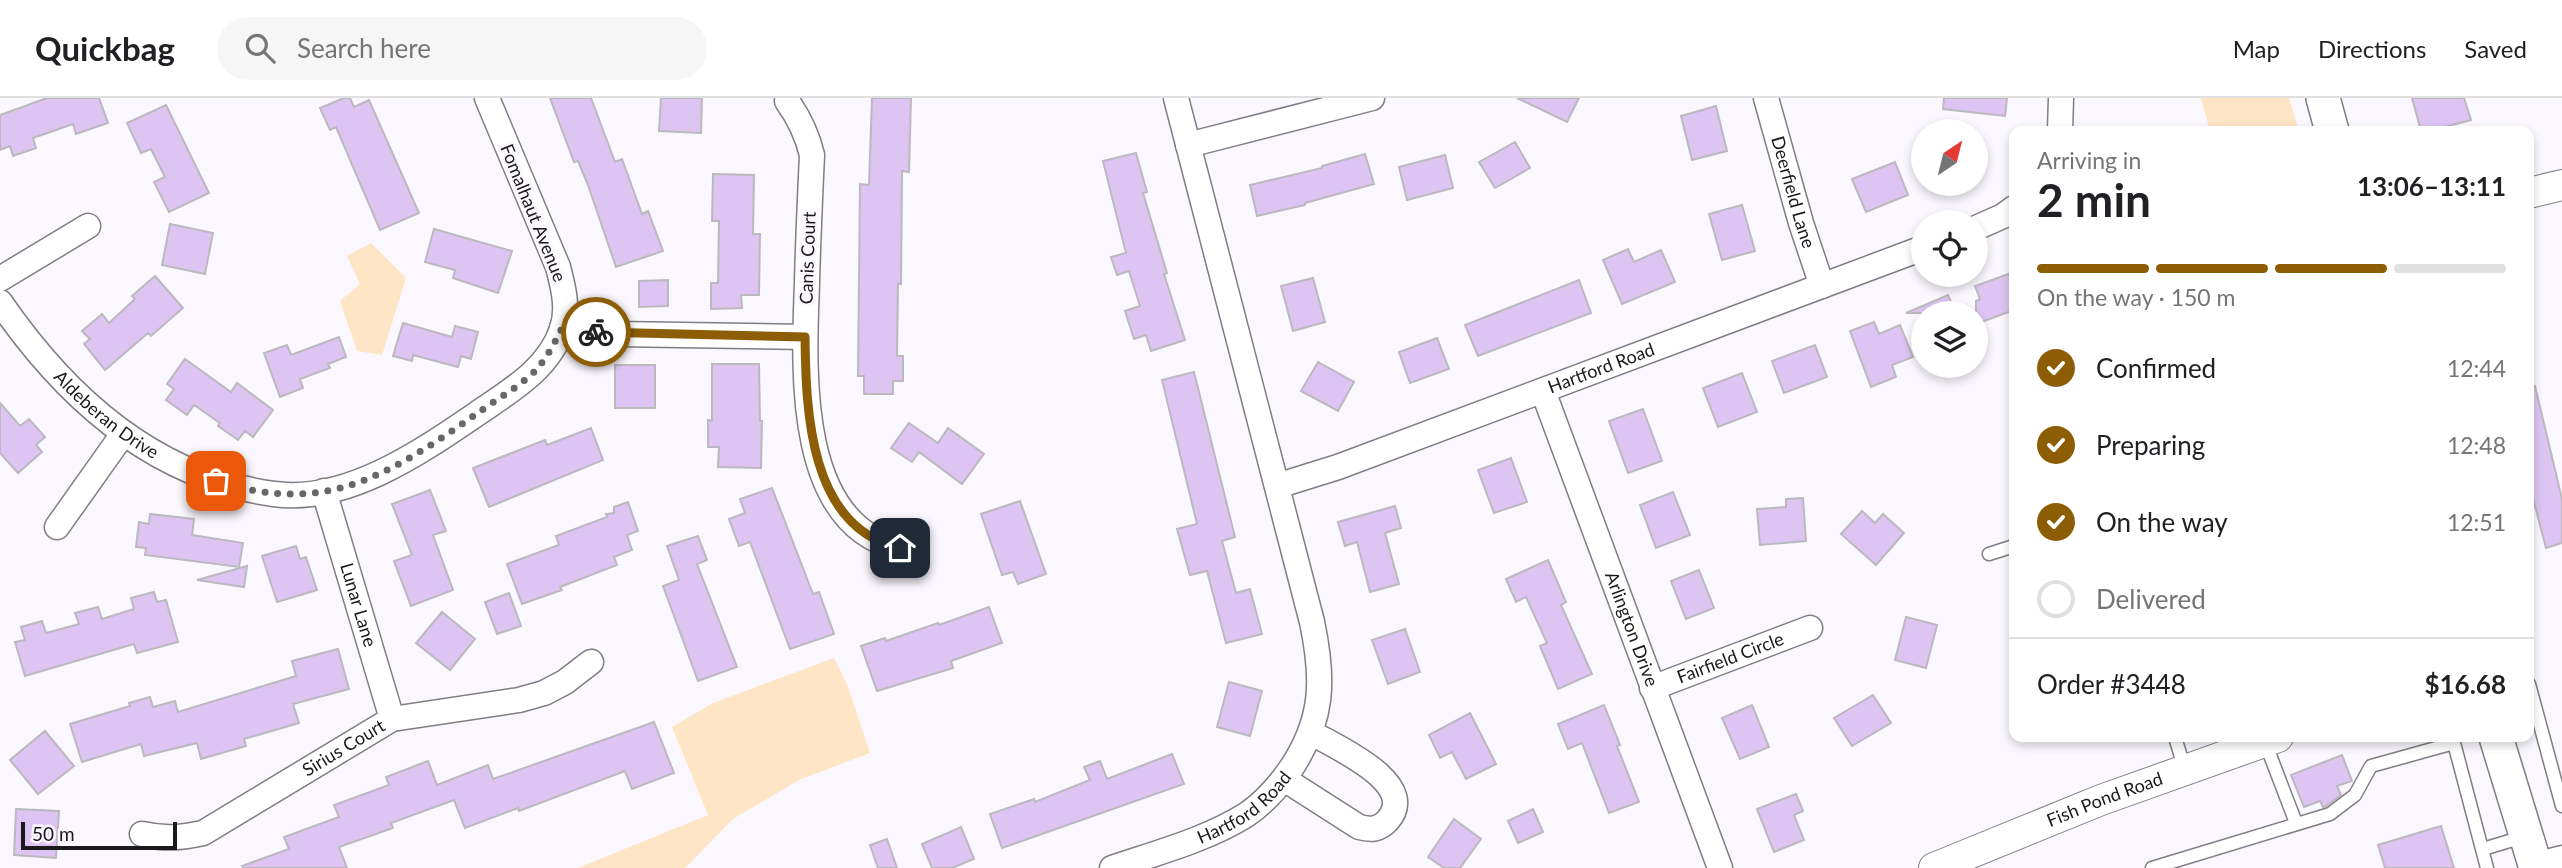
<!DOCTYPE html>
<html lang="en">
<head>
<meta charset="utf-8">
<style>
  :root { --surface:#fff; --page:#f6f6f6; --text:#202124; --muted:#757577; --line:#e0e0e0; --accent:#8c5d04 }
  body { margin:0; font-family:Lato,sans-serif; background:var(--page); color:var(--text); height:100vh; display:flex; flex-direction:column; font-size:26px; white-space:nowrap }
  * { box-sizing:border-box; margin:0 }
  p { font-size:23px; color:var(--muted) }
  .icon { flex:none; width:38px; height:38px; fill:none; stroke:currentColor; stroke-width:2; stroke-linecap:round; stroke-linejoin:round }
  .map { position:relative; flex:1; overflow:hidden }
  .sheet { position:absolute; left:2009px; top:28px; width:525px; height:616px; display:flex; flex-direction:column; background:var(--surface); border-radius:14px; box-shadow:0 4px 10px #0003 }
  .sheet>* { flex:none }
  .needle { width:46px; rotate:35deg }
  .buttons { position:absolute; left:1911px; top:21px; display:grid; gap:14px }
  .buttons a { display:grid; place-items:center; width:77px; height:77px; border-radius:50%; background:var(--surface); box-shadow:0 4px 10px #0003; font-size:35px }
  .scale { position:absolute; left:21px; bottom:18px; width:156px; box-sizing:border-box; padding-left:7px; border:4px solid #1a181b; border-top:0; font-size:19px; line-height:24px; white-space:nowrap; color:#1a181b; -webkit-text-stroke:5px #fbf7fe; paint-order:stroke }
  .pin { position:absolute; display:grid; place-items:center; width:60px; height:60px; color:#fff; margin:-30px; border-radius:14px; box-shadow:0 4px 10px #0006 }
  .courier { position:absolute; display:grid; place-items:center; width:70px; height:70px; margin:-35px; border:5px solid #8c5d04; border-radius:50%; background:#fff; color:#222; box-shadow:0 2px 9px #0007 }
  .headline em { font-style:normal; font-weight:700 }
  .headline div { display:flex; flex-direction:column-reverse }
  .headline { display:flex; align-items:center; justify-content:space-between; height:119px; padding:0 28px }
  h1 { font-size:46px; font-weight:700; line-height:52px }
  .bar { display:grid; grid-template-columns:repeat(4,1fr); gap:10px 7px; align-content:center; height:84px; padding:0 28px }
  .bar i { height:9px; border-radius:5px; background:var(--line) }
  .bar .selected { background:var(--accent) }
  .bar p { grid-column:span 4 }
  .line { display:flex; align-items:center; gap:18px; padding:0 28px; border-top:2px solid var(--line) }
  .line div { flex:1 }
  ol { padding:0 28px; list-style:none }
  li { display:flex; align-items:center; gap:21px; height:77px }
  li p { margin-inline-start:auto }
  li .icon { padding:7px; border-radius:50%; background:var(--accent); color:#fff; stroke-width:4 }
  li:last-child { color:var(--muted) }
  li i { width:38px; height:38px; border:4px solid var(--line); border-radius:50% }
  header { display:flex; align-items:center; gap:42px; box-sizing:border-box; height:98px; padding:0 35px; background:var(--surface); border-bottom:2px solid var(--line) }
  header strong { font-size:33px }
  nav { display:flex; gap:38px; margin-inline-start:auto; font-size:24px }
  .search { width:490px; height:63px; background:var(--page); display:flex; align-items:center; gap:18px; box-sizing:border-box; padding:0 24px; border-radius:38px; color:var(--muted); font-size:26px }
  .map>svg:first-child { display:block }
</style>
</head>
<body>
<header>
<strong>Quickbag</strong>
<div class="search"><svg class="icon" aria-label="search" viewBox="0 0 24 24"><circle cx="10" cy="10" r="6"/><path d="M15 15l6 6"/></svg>Search here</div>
<nav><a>Map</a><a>Directions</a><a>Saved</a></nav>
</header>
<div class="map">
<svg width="2562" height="770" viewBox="0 0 2562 770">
  <rect width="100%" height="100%" fill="#fbf7fe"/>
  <!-- green -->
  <path fill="#fee5c5" d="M2201,0H2289L2299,33H2210Z
    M371,145L406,180L382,257L357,253L340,203L360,186L347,158Z
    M834,560L847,586L870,655L799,682L733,721L685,770H578L708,717L672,629L713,605Z"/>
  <!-- building -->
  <path fill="#ddc4f3" stroke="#bbb8be" stroke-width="2" d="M47,0H99L108,25L76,36L73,26L33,40L36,50L13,58L10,48L0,52V17Z
    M344,0H350L354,9L369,2L419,115L380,132L336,29L330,32L320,10Z
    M550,0H591L615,64L622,61L642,116L648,113L663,153L616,169L588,87L578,63L574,64Z
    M661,0H702L701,35L659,33Z
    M872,0H911L909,74L902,73L901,186H898L897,258H903V283H893V296H864V278H858L860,86L869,87Z
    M1517,0H1579L1567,24Z
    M1944,0H2007L2005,18L1943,11Z
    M2412,0H2464L2471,22L2430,33H2421Z
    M166,7L209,95L169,114L154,84L165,79L151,51L141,55L127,25Z
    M1716,8L1727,53L1692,62L1681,18Z
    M1515,44L1530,70L1495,90L1479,64Z
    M1136,55L1147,94L1143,95L1167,175L1164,176L1185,242L1151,253L1146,237L1134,241L1125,213L1140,208L1129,173L1117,177L1111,159L1126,155L1103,63Z
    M1365,56L1374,86L1305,105V107L1257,118L1250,87L1322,70V68Z
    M1445,57L1453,90L1407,102L1399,69Z
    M1895,64L1908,97L1866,114L1852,81Z
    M713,76L754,77L753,136H760L759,197H741L742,210L711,211V185H718L719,123H712Z
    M1742,107L1755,153L1722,162L1709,116Z
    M170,126L213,135L205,176L162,167Z
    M434,131L512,153L498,195L453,180L455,172L425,164Z
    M1628,151L1634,164L1661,152L1675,184L1622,206L1603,162Z
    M2014,174V212L1976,226V203L1980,201L1975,188Z
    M155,178L183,210L151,238L148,235L105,272L84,246L90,241L82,233L102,216L109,225L135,201L132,198Z
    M1313,180L1325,224L1293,233L1281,188Z
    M668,182V208L639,209V183Z
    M1579,182L1591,215L1478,258L1465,227Z
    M1948,197L1956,215H1906Z
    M1874,224L1879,236L1900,227L1913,259L1892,267L1896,279L1871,289L1850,233Z
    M403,225L452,239L455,228L478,234L471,261L461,258L458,269L413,257L412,263L393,258Z
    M339,239L346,259L328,266L330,270L300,281L303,290L280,299L264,255L287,247L291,257Z
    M1437,240L1449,271L1410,285L1399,254Z
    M1815,247L1827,279L1784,295L1772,263Z
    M185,261L231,294L237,285L273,312L253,339L245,333L238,342L218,328L220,325L194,307L187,317L166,302L174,291L167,286Z
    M1318,264L1354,284L1338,313L1301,293Z
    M712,266H759L760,323H762L761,370L718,369L719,349H708V322L712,323Z
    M615,267H655V310H615Z
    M1194,274L1235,439L1222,443L1236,495L1250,491L1262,536L1226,545L1207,473L1190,477L1177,431L1197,426L1162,282Z
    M1742,275L1757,314L1718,329L1703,290Z
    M2535,288L2562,401V445L2546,450L2529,385V289Z
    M0,305L20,328L29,321L45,339L36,347L42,354L18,375L0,355Z
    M1643,311L1662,363L1628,375L1609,323Z
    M909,325L938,345L948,330L984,356L962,386L919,354L912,364L891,350Z
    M591,330L603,362L489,409L473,370L545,342L547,347Z
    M1511,360L1527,404L1494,415L1478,372Z
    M772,390L813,496L819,494L834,536L790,551L750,444L739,448L729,421L745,415L740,401Z
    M430,392L446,433L433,437L453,492L411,508L394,463L412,457L392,406Z
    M1673,394L1690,437L1656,450L1640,407Z
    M1803,400L1806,443L1760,447L1757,411L1786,409V401Z
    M1020,403L1046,476L1018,486L1013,474L1002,477L981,416Z
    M628,404L638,433L627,437L632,452L614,459L617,467L560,489L562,492L522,506L507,466L559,447L556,438L607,419L606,416L614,415V409Z
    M1395,408L1401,430L1385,435L1399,486L1370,494L1357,444L1345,448L1338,424Z
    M1862,413L1875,425L1883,416L1904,435L1876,467L1841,436Z
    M150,416L194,421L192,437L243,445L239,469L145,457L146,450L136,449L139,424L149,426Z
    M698,438L707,462L697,466L737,569L698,583L663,488L679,482L667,448Z
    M296,448L300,461L306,459L317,492L277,504L262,458Z
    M1548,462L1566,504L1561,507L1592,576L1558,591L1540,548L1547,545L1526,499L1516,504L1506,481Z
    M247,468L244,489L197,482Z
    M1699,472L1714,510L1686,521L1671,483Z
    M154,494L157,504L166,502L178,544L137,555L134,546L25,578L15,544L25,542L21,529L42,523L46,535L79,526L75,515L98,509L102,521L134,511L131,500Z
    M509,495L521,528L497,536L485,504Z
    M989,509L1002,545L951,563L953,570L877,593L861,548L885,540L886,543L938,525L939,527Z
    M442,514L475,541L450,572L416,545Z
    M1906,519L1937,527L1926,570L1895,562Z
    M1405,531L1420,574L1388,586L1372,542Z
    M338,551L349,591L293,606L299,625L244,641L246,648L201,661L197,645L144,658L141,646L82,664L70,626L130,608L129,605L150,599L153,609L175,603L178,614L296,578L292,563Z
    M1229,584L1262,593L1250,638L1217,629Z
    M1873,597L1891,625L1852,648L1834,620Z
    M1604,607L1620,647L1617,648L1639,704L1609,715L1582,645L1568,651L1558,626Z
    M1752,607L1769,649L1740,661L1722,620Z
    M1470,615L1496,666L1466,681L1452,654L1440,660L1429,637Z
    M654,624L674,675L632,691L625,673L519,713L518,710L465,730L454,702L391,725L393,730L339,749L347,770H243L242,768L289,751L284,739L339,719L334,707L389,687L386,679L428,663L437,687L488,667L493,681Z
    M45,633L74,668L38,696L10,662Z
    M1172,656L1184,686L1002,750L990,716L1034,701L1035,704L1090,682L1084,669L1100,663L1107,681Z
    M2342,657L2352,683L2337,688L2341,697L2326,708L2323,709L2320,703L2304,709L2291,677Z
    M1796,696L1803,713L1794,717L1804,742L1774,754L1757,711Z
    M16,711L59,713L56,760L14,757Z
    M1533,711L1543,734L1518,745L1508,723Z
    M1454,721L1481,741L1460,770H1444L1428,759Z
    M2441,728L2454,770H2385L2378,747Z
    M961,729L974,761L952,770H932L922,746Z
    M887,741L897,770H878L870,747Z"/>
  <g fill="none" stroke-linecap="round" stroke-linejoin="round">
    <defs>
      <path id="service" d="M1989,456L2014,448
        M2529,586L2562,708
        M2175,639L2185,672
        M2265,644L2296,725
        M2483,751L2526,738
        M2152,770L2330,716L2355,697L2371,668L2454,645L2487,770"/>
      <g id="minor">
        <path id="s1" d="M1766,0L1801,125L1822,188"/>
        <path d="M787,3C800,21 807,36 812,57C810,100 808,142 807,185C804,267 794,427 900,450"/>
        <path d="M2060,33L2061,0"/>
        <path d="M1188,47L1372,0"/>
        <path d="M1976,130L2003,118L2014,110"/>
        <path d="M0,181L88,128"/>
        <path id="s2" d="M0,204C66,300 155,380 274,396C348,406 424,352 481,313C513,291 549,270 562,231C569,211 563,188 558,169L487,0"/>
        <path d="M562,230L615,236L805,239"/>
        <path id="s3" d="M1543,293L1720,770"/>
        <path id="s4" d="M1277,388L1338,369L1923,150"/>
        <path id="s5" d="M324,393L392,621"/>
        <path d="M57,429L123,336"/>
        <path id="s6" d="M1652,590L1810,530"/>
        <path d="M1284,681L1359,729C1371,732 1379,732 1388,722C1420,685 1335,649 1312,635"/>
        <path id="s7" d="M142,736C164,741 181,740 203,735L392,621L519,602L544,595L565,584L591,564"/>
        <path d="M2535,767L2562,760"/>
        <path id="s8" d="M1112,770C1156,755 1206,742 1246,717C1264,705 1278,689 1290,672C1324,622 1324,581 1312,524L1176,0"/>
      </g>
      <g id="tertiary">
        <path d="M2529,95L2562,87"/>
        <path id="s9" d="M1934,770L2101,702L2278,639"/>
      </g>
      <path id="secondary" d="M2323,0L2332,33
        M2496,639L2536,770"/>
    </defs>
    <!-- service casing -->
    <use href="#service" stroke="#807d83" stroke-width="15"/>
    <!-- minor casing -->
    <use href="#minor" stroke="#807d83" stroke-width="27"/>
    <!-- tertiary casing -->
    <use href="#tertiary" stroke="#807d83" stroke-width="32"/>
    <!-- secondary casing -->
    <use href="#secondary" stroke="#807d83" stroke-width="36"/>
    <!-- service -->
    <use href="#service" stroke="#fff" stroke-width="12"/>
    <!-- minor -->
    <use href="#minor" stroke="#fff" stroke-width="24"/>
    <!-- tertiary -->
    <use href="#tertiary" stroke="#fff" stroke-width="30"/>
    <!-- secondary -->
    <use href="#secondary" stroke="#fff" stroke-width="33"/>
  </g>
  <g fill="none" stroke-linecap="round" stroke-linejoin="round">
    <!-- done -->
    <path stroke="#69666a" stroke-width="7" stroke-dasharray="0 12.6" d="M216,383C250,394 285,399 321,394C380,385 433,346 482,312C499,300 518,289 533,275C546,262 554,246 562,230L596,234"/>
    <!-- route -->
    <path stroke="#8c5d04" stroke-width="9" d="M596,234L805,239C806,313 809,430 900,450"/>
  </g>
  <g text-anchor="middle" stroke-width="6" stroke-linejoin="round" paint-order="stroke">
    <!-- street labels -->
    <g font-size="18" fill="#1a181b" stroke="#fbf7fe">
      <text dy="6" stroke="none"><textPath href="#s1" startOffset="98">Deerfield Lane</textPath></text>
      <text transform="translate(533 115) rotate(68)" y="6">Fomalhaut Avenue</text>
      <text transform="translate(808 160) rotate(-88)" y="6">Canis Court</text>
      <text dy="6" stroke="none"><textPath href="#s4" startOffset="345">Hartford Road</textPath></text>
      <text dy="6" stroke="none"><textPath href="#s2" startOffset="156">Aldeberan Drive</textPath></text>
      <text dy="6" stroke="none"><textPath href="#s5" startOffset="119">Lunar Lane</textPath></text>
      <text dy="6" stroke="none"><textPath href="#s3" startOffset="254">Arlington Drive</textPath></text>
      <text dy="6" stroke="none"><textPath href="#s6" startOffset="84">Fairfield Circle</textPath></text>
      <text dy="6" stroke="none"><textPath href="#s7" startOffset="226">Sirius Court</textPath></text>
      <text dy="6" stroke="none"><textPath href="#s9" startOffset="184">Fish Pond Road</textPath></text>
      <text dy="6" stroke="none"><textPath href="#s8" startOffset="147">Hartford Road</textPath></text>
    </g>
  </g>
</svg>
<div class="buttons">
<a><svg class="needle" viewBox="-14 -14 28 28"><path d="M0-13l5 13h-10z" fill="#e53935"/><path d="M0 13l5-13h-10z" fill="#757577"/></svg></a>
<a><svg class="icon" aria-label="locate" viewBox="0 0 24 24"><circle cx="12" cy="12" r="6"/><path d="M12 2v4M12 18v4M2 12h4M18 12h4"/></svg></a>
<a><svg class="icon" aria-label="layers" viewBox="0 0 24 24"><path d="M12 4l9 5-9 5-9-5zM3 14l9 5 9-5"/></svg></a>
</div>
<div class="scale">50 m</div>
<div class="pin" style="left:216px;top:383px;background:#ea580c"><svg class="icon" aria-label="bag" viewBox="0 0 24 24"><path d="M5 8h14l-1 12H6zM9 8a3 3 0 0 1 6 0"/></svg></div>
<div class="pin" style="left:900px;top:450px;background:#1f2937"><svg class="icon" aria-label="home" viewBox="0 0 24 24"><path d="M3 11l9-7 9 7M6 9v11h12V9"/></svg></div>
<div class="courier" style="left:596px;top:234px"><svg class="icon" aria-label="bike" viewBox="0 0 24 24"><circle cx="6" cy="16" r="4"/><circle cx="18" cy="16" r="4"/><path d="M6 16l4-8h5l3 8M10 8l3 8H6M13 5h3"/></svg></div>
<section class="sheet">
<div class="headline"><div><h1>2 min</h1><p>Arriving in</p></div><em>13:06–13:11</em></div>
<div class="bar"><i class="selected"></i><i class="selected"></i><i class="selected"></i><i></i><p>On the way · 150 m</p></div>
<ol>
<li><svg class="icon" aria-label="check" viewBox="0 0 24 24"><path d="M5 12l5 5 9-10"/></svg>Confirmed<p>12:44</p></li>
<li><svg class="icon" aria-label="check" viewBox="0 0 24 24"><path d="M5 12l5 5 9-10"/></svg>Preparing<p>12:48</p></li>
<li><svg class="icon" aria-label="check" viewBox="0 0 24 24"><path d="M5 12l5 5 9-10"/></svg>On the way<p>12:51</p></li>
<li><i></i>Delivered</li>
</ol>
<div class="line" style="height:91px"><div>Order #3448</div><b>$16.68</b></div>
</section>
</div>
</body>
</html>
